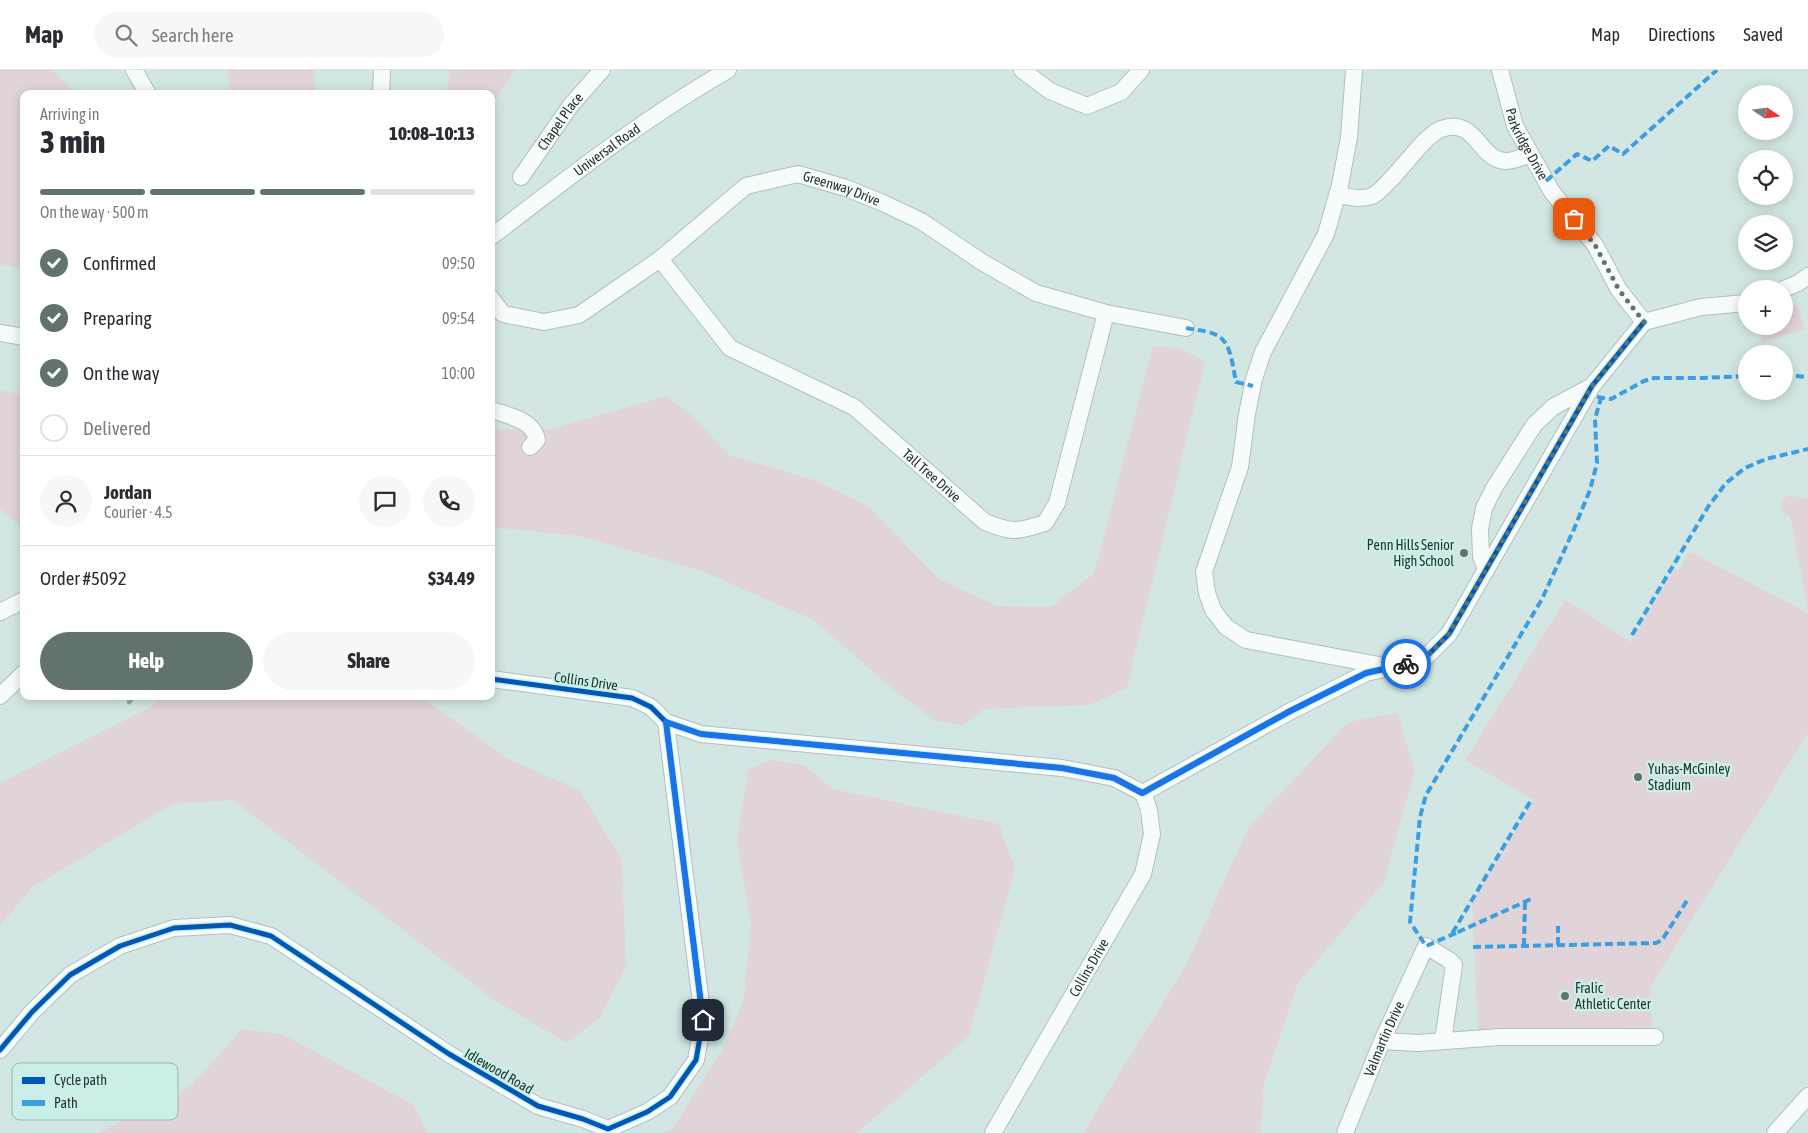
<!DOCTYPE html>
<html lang="en">
<head>
<meta charset="utf-8">
<style>
  :root { --surface:#fff; --page:#f7f7f7; --text:#2b2b33; --muted:#7c7c81; --line:#e1e1e2; --accent:#62736f }
  body { margin:0; font-family:"Asap Condensed",sans-serif; background:var(--page); color:var(--text); height:100vh; display:flex; flex-direction:column; font-size:19px; white-space:nowrap }
  * { box-sizing:border-box; margin:0 }
  p { font-size:16px; color:var(--muted) }
  .icon { flex:none; width:28px; height:28px; fill:none; stroke:currentColor; stroke-width:2; stroke-linecap:round; stroke-linejoin:round }
  .map { position:relative; flex:1; overflow:hidden }
  .side { position:absolute; left:20px; top:20px; width:475px; height:610px; display:flex; flex-direction:column; background:var(--surface); border-radius:10px; box-shadow:0 2px 12px #0003 }
  .side>* { flex:none }
  .needle { width:32px; rotate:103deg }
  .controls { position:absolute; left:1738px; top:15px; display:grid; gap:10px }
  .controls a { display:grid; place-items:center; width:55px; height:55px; border-radius:50%; background:var(--surface); box-shadow:0 2px 12px #0003; font-size:25px }
  .pin { position:absolute; display:grid; place-items:center; width:42px; height:42px; color:#fff; margin:-21px; border-radius:10px; box-shadow:0 2px 8px #0006 }
  .courier { position:absolute; display:grid; place-items:center; width:50px; height:50px; margin:-25px; border:4px solid #1a73e8; border-radius:50%; background:#fff; color:#222; box-shadow:0 1px 6px #0007 }
  .overview em { font-style:normal; font-weight:800 }
  .overview div { display:flex; flex-direction:column-reverse }
  .overview { display:flex; align-items:center; justify-content:space-between; height:85px; padding:0 20px }
  h1 { font-size:32px; font-weight:800; line-height:38px }
  .bar { display:grid; grid-template-columns:repeat(4,1fr); gap:8px 5px; align-content:center; height:60px; padding:0 20px }
  .bar i { height:6px; border-radius:4px; background:var(--line) }
  .bar .current { background:var(--accent) }
  .bar p { grid-column:span 4 }
  .line { display:flex; align-items:center; gap:12px; padding:0 20px; border-top:1px solid var(--line) }
  .line div { flex:1 }
  .round { display:grid; place-items:center; flex:none; width:52px; height:52px; border-radius:26px; background:var(--page) }
  ol { padding:0 20px; list-style:none }
  li { display:flex; align-items:center; gap:15px; height:55px }
  li p { margin-inline-start:auto }
  li .icon { padding:5px; border-radius:50%; background:var(--accent); color:#fff; stroke-width:4 }
  li:last-child { color:var(--muted) }
  li i { width:28px; height:28px; border:2px solid var(--line); border-radius:50% }
  .button { display:flex; gap:10px; margin-top:auto; padding:10px 20px }
  .button a { flex:1; height:58px; border-radius:30px; background:var(--accent); color:#fff; font-size:20px; font-weight:800; line-height:58px; text-align:center }
  .button a+a { background:var(--page); color:var(--text) }
  header { display:flex; align-items:center; gap:30px; box-sizing:border-box; height:70px; padding:0 25px; background:var(--surface); border-bottom:1px solid var(--line) }
  header strong { font-size:24px }
  nav { display:flex; gap:28px; margin-inline-start:auto; font-size:18px }
  .search { width:350px; height:45px; background:var(--page); display:flex; align-items:center; gap:12px; box-sizing:border-box; padding:0 18px; border-radius:28px; color:var(--muted); font-size:19px }
  .map>svg:first-child { display:block }
</style>
</head>
<body>
<header>
<strong>Map</strong>
<div class="search"><svg class="icon" aria-label="search" viewBox="0 0 24 24"><circle cx="10" cy="10" r="6"/><path d="M15 15l6 6"/></svg>Search here</div>
<nav><a>Map</a><a>Directions</a><a>Saved</a></nav>
</header>
<div class="map">
<svg width="1808" height="1063" viewBox="0 0 1808 1063">
  <rect width="100%" height="100%" fill="#d2e7e3"/>
  <!-- green -->
  <path fill="#e1d4d9" d="M0,0H53L76,24H24V199L0,194Z
    M226,0H315V24H232Z
    M449,0H515L491,35V24H447Z
    M1797,235L1805,259L1763,272L1759,256H1784V239Z
    M1153,276L1180,278L1205,292L1127,618L1089,635L984,639L963,655L936,651L894,620L814,550L701,501L579,466L491,457V359L548,360L666,326L694,348L729,385L814,410L868,436L939,509L997,536L1051,537L1094,503Z
    M0,320L24,325V459L0,439Z
    M1789,425C1796,426 1801,429 1808,428V541L1790,446L1782,442L1781,436L1783,429Z
    M1690,482L1808,543V663L1650,917L1652,957L1478,962L1472,832L1534,730L1465,690L1565,530L1631,572L1675,498L1678,500Z
    M159,626H416L426,630L506,688L579,720L622,789L626,897L600,948L567,973L496,931L233,730L172,734L31,818L0,856V713L149,638Z
    M1397,643L1415,700L1384,812L1298,913L1264,1014L1261,1063H1083L1186,895L1248,758L1348,652Z
    M770,690L804,695L833,719L999,754L1015,799L969,966L857,1063H664L673,1058L725,975L743,932L751,856L737,772L748,700Z
    M242,959L282,964L414,1035L428,1063H98L191,1016Z"/>
  <g fill="none" stroke-linecap="round" stroke-linejoin="round">
    <!-- stream -->
    <path stroke="#87b0aa" stroke-width="4.5" d="M129,632L134,626"/>
    <defs>
      <g id="minor">
        <path d="M134,0L148,24"/>
        <path d="M1022,0L1050,21L1087,36L1121,22L1141,0"/>
        <path d="M1354,0L1349,67L1340,115L1326,164L1263,282L1254,309L1247,344L1240,397L1204,502L1207,523L1213,540L1226,557L1246,570L1384,596"/>
        <path id="s1" d="M1500,0L1515,56L1552,122L1595,175L1619,220L1644,252L1701,237L1746,233"/>
        <path d="M381,24L382,0"/>
        <path id="s2" d="M521,107L571,35L602,0"/>
        <path d="M1338,125C1350,127 1360,130 1372,126C1381,123 1412,85 1420,76C1426,70 1433,62 1441,59C1485,43 1477,114 1530,83"/>
        <path id="s3" d="M491,167C568,108 644,48 728,0"/>
        <path id="s4" d="M660,189L730,278L854,337L985,452C1012,463 1017,462 1045,453L1057,433L1106,243"/>
        <path d="M1784,219L1798,213L1808,206"/>
        <path id="s5" d="M491,228L503,244L544,252L579,245L660,189L746,116L798,104L846,118L883,133L921,151L982,192L1036,223L1106,243L1186,258"/>
        <path d="M0,263L24,267"/>
        <path d="M491,340C507,345 534,350 537,370L530,377"/>
        <path d="M1486,500L1481,486L1480,459L1484,438L1494,418L1534,355L1553,337L1592,316"/>
        <path d="M0,542L24,530"/>
        <path d="M491,609L632,628L651,637L666,652L701,664L1062,698L1114,708L1143,723L1289,642L1366,603L1422,591L1449,564L1592,316L1644,252"/>
        <path d="M0,626L24,603"/>
        <path d="M1382,971L1418,973L1500,967H1655"/>
        <path d="M0,980L32,942L70,905L120,876L174,858L230,855L271,866L449,984L538,1036L583,1049L608,1059L647,1042L670,1027L696,990L703,950L666,652"/>
        <path id="s6" d="M993,1063L1143,804L1152,764L1149,740L1143,723"/>
        <path id="s7" d="M1345,1063L1382,971L1426,876L1449,890L1454,895L1443,971"/>
        <path d="M1775,1063L1808,1026"/>
      </g>
    </defs>
    <!-- minor casing -->
    <use href="#minor" stroke="#b0c0be" stroke-width="18"/>
    <!-- minor -->
    <use href="#minor" stroke="#f8fbfb" stroke-width="16"/>
    <!-- quiet -->
    <path stroke="#3c9de1" stroke-width="4" stroke-dasharray="8 4" stroke-linecap="butt" d="M1546,111L1577,84L1592,91L1609,76L1623,84L1717,0
      M1186,258C1196,260 1216,261 1223,270C1232,280 1233,299 1236,312L1253,316
      M1784,305L1808,307
      M1597,327L1611,329L1644,311L1654,308H1703L1746,306
      M1632,565L1708,437L1726,413L1745,398L1766,389L1808,379
      M1530,732L1453,862L1456,863L1531,829
      M1456,863L1426,876L1410,852L1420,747L1426,725L1542,529L1574,459L1590,420L1597,393L1595,349L1601,328
      M1558,875V856
      M1524,876L1525,832
      M1473,877L1656,873L1662,870L1688,829"/>
    <defs>
      <path id="cycleway" d="M491,609L632,628L651,637L666,652L701,664L1062,698L1114,708L1143,723L1289,642L1366,603L1422,591L1449,564L1592,316L1644,252
        M0,980L32,942L70,905L120,876L174,858L230,855L271,866L449,984L538,1036L583,1049L608,1059L647,1042L670,1027L696,990L703,950L666,652"/>
    </defs>
    <!-- cycleway casing -->
    <use href="#cycleway" stroke="#caefe8" stroke-width="8"/>
    <!-- cycleway -->
    <use href="#cycleway" stroke="#0057b8" stroke-width="5"/>
  </g>
  <g fill="none" stroke-linecap="round" stroke-linejoin="round">
    <!-- done -->
    <path stroke="#62736f" stroke-width="5" stroke-dasharray="0 9" d="M1406,594L1422,591L1449,564L1592,316L1644,252L1619,220L1595,175L1574,149"/>
    <!-- route -->
    <path stroke="#1a73e8" stroke-width="6" d="M703,950L666,652L701,664L1062,698L1114,708L1142,723L1288,642L1366,603L1406,594"/>
  </g>
  <!-- markers -->
  <g fill="#62736f" stroke="#caefe8" stroke-width="2">
    <circle cx="1464" cy="483" r="5"/>
    <circle cx="1638" cy="707" r="5"/>
    <circle cx="1565" cy="926" r="5"/>
  </g>
  <g text-anchor="middle" stroke-width="5" stroke-linejoin="round" paint-order="stroke">
    <!-- street labels -->
    <g font-size="14" fill="#253431" stroke="#caefe8">
      <text dy="5" stroke="none"><textPath href="#s2" startOffset="68">Chapel Place</textPath></text>
      <text dy="5" stroke="none"><textPath href="#s1" startOffset="79">Parkridge Drive</textPath></text>
      <text dy="5" stroke="none"><textPath href="#s3" startOffset="145">Universal Road</textPath></text>
      <text dy="5" stroke="none"><textPath href="#s5" startOffset="408">Greenway Drive</textPath></text>
      <text dy="5" stroke="none"><textPath href="#s4" startOffset="354">Tall Tree Drive</textPath></text>
      <text transform="translate(586 611) rotate(8)" y="5">Collins Drive</text>
      <text dy="5" stroke="none"><textPath href="#s6" startOffset="191">Collins Drive</textPath></text>
      <text dy="5" stroke="none"><textPath href="#s7" startOffset="102">Valmartin Drive</textPath></text>
      <text transform="translate(499 1001) rotate(30)" y="5">Idlewood Road</text>
    </g>
    <!-- poi labels -->
    <g font-size="14" fill="#253431" stroke="#caefe8" text-anchor="start">
      <text x="1454" y="480" text-anchor="end">Penn Hills Senior<tspan x="1454" dy="16">High School</tspan></text>
      <text x="1648" y="704">Yuhas-McGinley<tspan x="1648" dy="16">Stadium</tspan></text>
      <text x="1575" y="923">Fralic<tspan x="1575" dy="16">Athletic Center</tspan></text>
    </g>
  </g>
  <!-- legend -->
  <rect x="12" y="993" width="166" height="57" rx="8" fill="#caefe8" stroke="#98b7b1" stroke-width="1"/>
  <rect x="22" y="1007" width="23" height="7" fill="#0057b8"/>
  <rect x="22" y="1030" width="23" height="6" fill="#3c9de1"/>
  <g font-size="14" fill="#253431">
    <text x="54" y="1015">Cycle path</text>
    <text x="54" y="1038">Path</text>
  </g>
</svg>
<div class="controls">
<a><svg class="needle" viewBox="-14 -14 28 28"><path d="M0-13l5 13h-10z" fill="#e53935"/><path d="M0 13l5-13h-10z" fill="#7c7c81"/></svg></a>
<a><svg class="icon" aria-label="locate" viewBox="0 0 24 24"><circle cx="12" cy="12" r="6"/><path d="M12 2v4M12 18v4M2 12h4M18 12h4"/></svg></a>
<a><svg class="icon" aria-label="layers" viewBox="0 0 24 24"><path d="M12 4l9 5-9 5-9-5zM3 14l9 5 9-5"/></svg></a>
<a>+</a>
<a>−</a>
</div>
<div class="pin" style="left:1574px;top:149px;background:#ea580c"><svg class="icon" aria-label="bag" viewBox="0 0 24 24"><path d="M5 8h14l-1 12H6zM9 8a3 3 0 0 1 6 0"/></svg></div>
<div class="pin" style="left:703px;top:950px;background:#1f2937"><svg class="icon" aria-label="home" viewBox="0 0 24 24"><path d="M3 11l9-7 9 7M6 9v11h12V9"/></svg></div>
<div class="courier" style="left:1406px;top:594px"><svg class="icon" aria-label="bike" viewBox="0 0 24 24"><circle cx="6" cy="16" r="4"/><circle cx="18" cy="16" r="4"/><path d="M6 16l4-8h5l3 8M10 8l3 8H6M13 5h3"/></svg></div>
<section class="side">
<div class="overview"><div><h1>3 min</h1><p>Arriving in</p></div><em>10:08–10:13</em></div>
<div class="bar"><i class="current"></i><i class="current"></i><i class="current"></i><i></i><p>On the way · 500 m</p></div>
<ol>
<li><svg class="icon" aria-label="check" viewBox="0 0 24 24"><path d="M5 12l5 5 9-10"/></svg>Confirmed<p>09:50</p></li>
<li><svg class="icon" aria-label="check" viewBox="0 0 24 24"><path d="M5 12l5 5 9-10"/></svg>Preparing<p>09:54</p></li>
<li><svg class="icon" aria-label="check" viewBox="0 0 24 24"><path d="M5 12l5 5 9-10"/></svg>On the way<p>10:00</p></li>
<li><i></i>Delivered</li>
</ol>
<div class="line" style="height:90px"><a class="round"><svg class="icon" aria-label="person" viewBox="0 0 24 24"><circle cx="12" cy="8" r="4"/><path d="M4 21q1-7 8-7t8 7"/></svg></a><div><b>Jordan</b><p>Courier · 4.5</p></div><a class="round"><svg class="icon" aria-label="chat" viewBox="0 0 24 24"><path d="M4 5h16v11H9l-5 4z"/></svg></a><a class="round"><svg class="icon" aria-label="phone" viewBox="0 0 24 24"><path d="M5 4h4l2 5-3 2q2 4 5 5l2-3 5 2v4C11 20 4 13 5 4z"/></svg></a></div>
<div class="line" style="height:65px"><div>Order #5092</div><b>$34.49</b></div>
<div class="button"><a>Help</a><a>Share</a></div>
</section>
</div>
</body>
</html>
